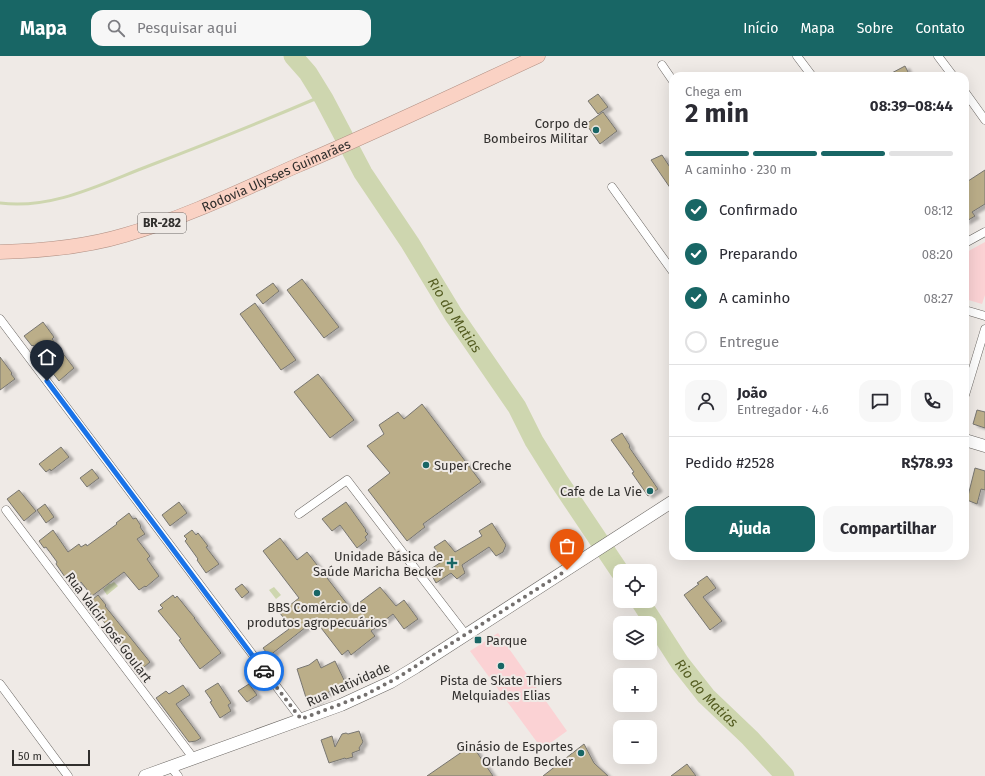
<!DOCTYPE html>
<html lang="pt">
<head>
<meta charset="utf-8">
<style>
  :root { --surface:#fff; --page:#f7f7f7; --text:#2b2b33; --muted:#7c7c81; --line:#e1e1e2; --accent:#186665 }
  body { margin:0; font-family:"Fira Sans",sans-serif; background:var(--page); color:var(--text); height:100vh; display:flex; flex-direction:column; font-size:15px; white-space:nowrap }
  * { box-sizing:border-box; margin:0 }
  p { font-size:13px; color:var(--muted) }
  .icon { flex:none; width:22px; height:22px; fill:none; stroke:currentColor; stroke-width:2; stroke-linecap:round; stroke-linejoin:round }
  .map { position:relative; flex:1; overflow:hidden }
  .drawer { position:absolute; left:669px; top:16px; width:300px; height:488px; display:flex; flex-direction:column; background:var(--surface); border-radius:12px; box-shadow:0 4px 16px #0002 }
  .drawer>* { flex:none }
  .controls { position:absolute; left:613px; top:508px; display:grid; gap:8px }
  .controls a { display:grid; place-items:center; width:44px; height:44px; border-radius:8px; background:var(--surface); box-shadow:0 4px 16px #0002; font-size:20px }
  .scale { position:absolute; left:12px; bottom:10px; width:78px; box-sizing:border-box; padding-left:4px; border:2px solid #312f2d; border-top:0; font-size:11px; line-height:14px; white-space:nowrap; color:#312f2d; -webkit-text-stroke:3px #efeae6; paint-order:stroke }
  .pin { position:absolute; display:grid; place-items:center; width:34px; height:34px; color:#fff; margin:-41px -17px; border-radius:50% 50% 50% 0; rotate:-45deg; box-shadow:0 0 4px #0007 }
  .pin .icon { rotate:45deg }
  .courier { position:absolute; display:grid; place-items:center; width:40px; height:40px; margin:-20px; border:3px solid #1a73e8; border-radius:50%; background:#fff; color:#222; box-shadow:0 1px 5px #0007 }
  .summary em { font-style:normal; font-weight:700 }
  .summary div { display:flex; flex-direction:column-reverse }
  .summary { display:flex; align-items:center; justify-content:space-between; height:68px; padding:0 16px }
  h1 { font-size:26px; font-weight:700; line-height:30px }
  .bar { display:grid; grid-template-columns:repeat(4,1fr); gap:6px 4px; align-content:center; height:48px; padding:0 16px }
  .bar i { height:5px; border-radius:3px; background:var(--line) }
  .bar .current { background:var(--accent) }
  .bar p { grid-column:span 4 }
  .line { display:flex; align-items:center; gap:10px; padding:0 16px; border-top:1px solid var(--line) }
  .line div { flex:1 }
  .round { display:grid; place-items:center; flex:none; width:42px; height:42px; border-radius:12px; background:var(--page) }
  ol { padding:0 16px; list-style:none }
  li { display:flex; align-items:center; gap:12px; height:44px }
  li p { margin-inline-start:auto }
  li .icon { padding:4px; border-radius:50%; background:var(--accent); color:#fff; stroke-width:4 }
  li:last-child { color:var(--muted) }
  li i { width:22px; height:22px; border:2px solid var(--line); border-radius:50% }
  .primary-button { display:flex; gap:8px; margin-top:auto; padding:8px 16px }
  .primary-button a { flex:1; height:46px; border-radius:12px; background:var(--accent); color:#fff; font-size:16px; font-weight:700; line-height:46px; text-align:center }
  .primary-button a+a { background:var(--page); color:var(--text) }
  header { display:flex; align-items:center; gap:24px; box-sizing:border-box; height:56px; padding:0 20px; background:var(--accent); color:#fff }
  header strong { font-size:19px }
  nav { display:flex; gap:22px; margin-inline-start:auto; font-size:14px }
  .search { width:280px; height:36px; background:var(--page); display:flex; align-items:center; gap:10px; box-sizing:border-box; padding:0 14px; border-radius:12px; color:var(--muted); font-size:15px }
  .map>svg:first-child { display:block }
</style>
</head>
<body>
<header>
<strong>Mapa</strong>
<div class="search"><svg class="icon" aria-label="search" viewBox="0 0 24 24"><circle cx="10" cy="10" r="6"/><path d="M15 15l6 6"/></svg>Pesquisar aqui</div>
<nav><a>Início</a><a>Mapa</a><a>Sobre</a><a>Contato</a></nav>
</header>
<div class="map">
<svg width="985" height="720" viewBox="0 0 985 720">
  <defs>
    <filter id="shadow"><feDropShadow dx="4.5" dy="2.5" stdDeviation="1" flood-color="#0004"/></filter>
  </defs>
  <rect width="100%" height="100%" fill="#efeae6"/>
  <!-- green -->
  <path fill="#fbd2d4" d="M985,186V239L982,248L965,243V197Z
    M498,577L567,675L542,693L470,595Z"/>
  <!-- water -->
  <path fill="#ced6af" d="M114,526L118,530L107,539L103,533L108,529L106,527L111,528Z
    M274,531L281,539L276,543L269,534Z"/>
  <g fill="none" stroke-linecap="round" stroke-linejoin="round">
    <!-- stream -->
    <path stroke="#ced6af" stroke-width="3" d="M0,147C53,154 103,127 151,109C206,88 261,66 315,43H324"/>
    <!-- river -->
    <g stroke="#ced6af" stroke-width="19">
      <path id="s1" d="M293,0L308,17L324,43L363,117L410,187L453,258L517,351L534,385L559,425L620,516"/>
      <path id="s2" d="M640,545L680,607L706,640L750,682L785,720"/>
    </g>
  </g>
  <!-- building -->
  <path fill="#bbae89" stroke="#787671" filter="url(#shadow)" d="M905,10L909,18L905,20H886Z
    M598,38L608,51L598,58L588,45Z
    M603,56L617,75L600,88L586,68Z
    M662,99L673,116V136L651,104Z
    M985,114V148L972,156L975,160L965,166V127Z
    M302,223L339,271L324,282L287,234Z
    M273,227L279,235L263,248L256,239Z
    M255,247L296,304L281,314L240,258Z
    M43,266L54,281L52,283L74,312L59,325L43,305L44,304L33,289L32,290L24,280Z
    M0,301L12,317L11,318L15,323L0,334Z
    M318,318L354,364L330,382L294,336Z
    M422,348L481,426L423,468L425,471L407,485L368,434L390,417L367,390L384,378L379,369L398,356L404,363Z
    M977,354L985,356V372L973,368Z
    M622,377L630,390L629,391L658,433L648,440L632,417L634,416L611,384Z
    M61,391L69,401L51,415L50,413L46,416L39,408Z
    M975,412L985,415V434L981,433L977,448L967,444Z
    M92,413L99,422L87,431L80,422Z
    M19,434L36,455L24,465L7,443Z
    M179,446L187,457L170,470L162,459Z
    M346,446L366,474L365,475L368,478L365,481L367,484L357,492L340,469L332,475L322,463Z
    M45,448L54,461L46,467L37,454Z
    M129,457L133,463L136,462L141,470L140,471L145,478L137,483L150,500L147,503L159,520L146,531L145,530L139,534L124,516L92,540L81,526L76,530L67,520L65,521L56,508L57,506L46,491L44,492L39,485L53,474L68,496L79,488L81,491L86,488L87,490L117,468L116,467Z
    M492,467L506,489L503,496L496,500L489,491L462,509L465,517L457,523L451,517L436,527L429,514L443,505L434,491L445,484L455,496L482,480L479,475Z
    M192,474L196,479L198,477L208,490L206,491L219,508L206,517L197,504L198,503L185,485L187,483L184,480Z
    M280,482L297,504L307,496L351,553L380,531L396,550L404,544L418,563L404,573L393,558L371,575L375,580L351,599L348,594L342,599L315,564L269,600L263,592L289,573L283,566L285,564L280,557L299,542L263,495Z
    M707,520L716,532L703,541L722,565L710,574L684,539L699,528L697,527Z
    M242,528L249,536L242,542L235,533Z
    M98,539L106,549L105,550L150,606L143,612L140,608L134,613L129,606L132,605L112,579L113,578L95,554L94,555L88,547Z
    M173,539L175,542L177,540L189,555L195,562H194L221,597L200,613L179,584L181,583L158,555L163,552L160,549Z
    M317,603L321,612L335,605L345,626L324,639L325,641L318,643V645L308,648L297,613L309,609Z
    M218,627L231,647L228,649L231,655L220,662L210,646L212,645L205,635Z
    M249,628L257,639L247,646L238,635Z
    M183,629L190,639L176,648L201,682L196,685L189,686L156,642L166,635L169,638Z
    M359,675L363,686L359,692L360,694L352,697L353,701L346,703L345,702L329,707L321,684L332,680L335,691L342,678L346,677L348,678Z
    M584,688L594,707L608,720H543Z
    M472,689L493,720H427Z
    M687,708L696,720H671Z"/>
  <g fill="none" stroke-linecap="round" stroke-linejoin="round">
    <defs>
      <path id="minor" d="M797,0L812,20
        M938,0L953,20
        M662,9L673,25
        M965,36L985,64
        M612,131L673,216
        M965,187L985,176
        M965,254L985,260
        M0,263L301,663
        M965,339L985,273
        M6,454L194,703
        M299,458L347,424L466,579
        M0,628L68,720
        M171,711L178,720"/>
      <path id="secondary" d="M965,384L985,390
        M145,720L341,649L391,626L416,611L673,445"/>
      <g id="trunk">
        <path id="s3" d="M0,196C42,195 85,191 125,179C184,162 240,135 296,110C378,75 458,37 538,0"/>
      </g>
    </defs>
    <!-- minor casing -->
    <use href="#minor" stroke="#686460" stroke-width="9"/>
    <!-- secondary casing -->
    <use href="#secondary" stroke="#686460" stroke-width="13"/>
    <!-- trunk casing -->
    <use href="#trunk" stroke="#b29185" stroke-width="15"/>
    <!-- minor -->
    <use href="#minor" stroke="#fff" stroke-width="8"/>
    <!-- secondary -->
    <use href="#secondary" stroke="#fff" stroke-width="12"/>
    <!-- trunk -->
    <use href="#trunk" stroke="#fad2c4" stroke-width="14"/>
  </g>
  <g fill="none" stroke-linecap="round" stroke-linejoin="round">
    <!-- done -->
    <path stroke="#74706e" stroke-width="4" stroke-dasharray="0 7.2" d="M264,615L301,663L365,639L397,622L567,514"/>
    <!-- route -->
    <path stroke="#1a73e8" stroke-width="5" d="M47,325L264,615"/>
  </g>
  <!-- markers -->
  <g fill="#186665" stroke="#efeae6" stroke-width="1.5">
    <circle cx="596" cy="74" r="4"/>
    <circle cx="426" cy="409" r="4"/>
    <circle cx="650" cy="435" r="4"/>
    <path d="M450 501h4v4h4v4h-4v4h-4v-4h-4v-4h4z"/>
    <circle cx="317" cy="537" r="4"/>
    <rect x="474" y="580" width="8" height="8" rx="2"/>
    <circle cx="501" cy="610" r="4"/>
    <circle cx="581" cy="697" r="4"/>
  </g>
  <g text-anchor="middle" stroke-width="4" stroke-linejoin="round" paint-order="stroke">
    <!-- shield labels -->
    <rect fill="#efeae6" stroke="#6a6764" stroke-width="1" x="138" y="157" width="48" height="20" rx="3"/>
    <g font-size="12" font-weight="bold" fill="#312f2d">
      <text x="162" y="171">BR-282</text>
    </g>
    <!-- poi labels -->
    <g font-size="13" fill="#312f2d" stroke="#efeae6" text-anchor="end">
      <text x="588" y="72">Corpo de<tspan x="588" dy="15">Bombeiros Militar</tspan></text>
      <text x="434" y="414" text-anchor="start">Super Creche</text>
      <text x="642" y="440">Cafe de La Vie</text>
      <text x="443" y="505">Unidade Básica de<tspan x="443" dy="15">Saúde Maricha Becker</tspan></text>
      <text x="317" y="556" text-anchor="middle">BBS Comércio de<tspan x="317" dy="15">produtos agropecuários</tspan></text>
      <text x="486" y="589" text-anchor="start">Parque</text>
      <text x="501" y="629" text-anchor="middle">Pista de Skate Thiers<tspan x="501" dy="15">Melquiades Elias</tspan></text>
      <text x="573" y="695">Ginásio de Esportes<tspan x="573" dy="15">Orlando Becker</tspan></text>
    </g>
    <!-- street labels -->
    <g font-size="13" fill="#312f2d" stroke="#efeae6">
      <text dy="5" stroke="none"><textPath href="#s3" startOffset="289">Rodovia Ulysses Guimarães</textPath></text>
      <text transform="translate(109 571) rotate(53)" y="5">Rua Valcir José Goulart</text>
      <text transform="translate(348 628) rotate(-24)" y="5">Rua Natividade</text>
    </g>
    <!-- water labels -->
    <g font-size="14" font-style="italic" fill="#545c21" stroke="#efeae6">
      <text dy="5" stroke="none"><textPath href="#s1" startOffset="306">Rio do Matias</textPath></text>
      <text dy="5" stroke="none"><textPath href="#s2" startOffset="114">Rio do Matias</textPath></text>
    </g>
  </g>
</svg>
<div class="controls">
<a><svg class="icon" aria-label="locate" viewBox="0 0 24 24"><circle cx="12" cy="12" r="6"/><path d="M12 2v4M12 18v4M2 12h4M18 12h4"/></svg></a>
<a><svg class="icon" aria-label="layers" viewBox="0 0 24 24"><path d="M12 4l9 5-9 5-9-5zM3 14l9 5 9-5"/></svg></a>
<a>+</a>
<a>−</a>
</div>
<div class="scale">50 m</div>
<div class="pin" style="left:567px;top:514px;background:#ea580c"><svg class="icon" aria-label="bag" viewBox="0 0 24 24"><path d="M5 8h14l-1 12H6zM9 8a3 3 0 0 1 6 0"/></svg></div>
<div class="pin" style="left:47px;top:325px;background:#1f2937"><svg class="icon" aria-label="home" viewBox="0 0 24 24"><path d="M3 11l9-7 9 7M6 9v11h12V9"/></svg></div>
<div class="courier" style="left:264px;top:615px"><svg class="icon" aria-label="car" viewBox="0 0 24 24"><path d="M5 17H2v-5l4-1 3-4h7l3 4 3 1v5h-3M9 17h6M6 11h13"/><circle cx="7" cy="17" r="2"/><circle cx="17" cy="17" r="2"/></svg></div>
<section class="drawer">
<div class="summary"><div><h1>2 min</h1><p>Chega em</p></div><em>08:39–08:44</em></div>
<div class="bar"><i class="current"></i><i class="current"></i><i class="current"></i><i></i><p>A caminho · 230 m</p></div>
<ol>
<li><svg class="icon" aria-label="check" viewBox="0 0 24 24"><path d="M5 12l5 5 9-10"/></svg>Confirmado<p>08:12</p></li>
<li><svg class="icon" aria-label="check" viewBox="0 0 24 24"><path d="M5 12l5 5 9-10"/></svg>Preparando<p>08:20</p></li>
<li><svg class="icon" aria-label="check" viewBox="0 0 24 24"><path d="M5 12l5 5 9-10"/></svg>A caminho<p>08:27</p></li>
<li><i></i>Entregue</li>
</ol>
<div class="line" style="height:72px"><a class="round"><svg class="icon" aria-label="person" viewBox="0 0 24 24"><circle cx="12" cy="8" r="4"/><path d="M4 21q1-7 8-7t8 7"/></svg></a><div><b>João</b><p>Entregador · 4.6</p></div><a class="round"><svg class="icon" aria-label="chat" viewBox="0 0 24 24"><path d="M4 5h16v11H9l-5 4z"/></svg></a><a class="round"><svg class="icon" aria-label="phone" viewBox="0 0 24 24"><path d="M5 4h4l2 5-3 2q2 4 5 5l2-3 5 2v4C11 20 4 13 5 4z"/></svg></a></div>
<div class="line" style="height:52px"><div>Pedido #2528</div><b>R$78.93</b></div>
<div class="primary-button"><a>Ajuda</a><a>Compartilhar</a></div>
</section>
</div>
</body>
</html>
